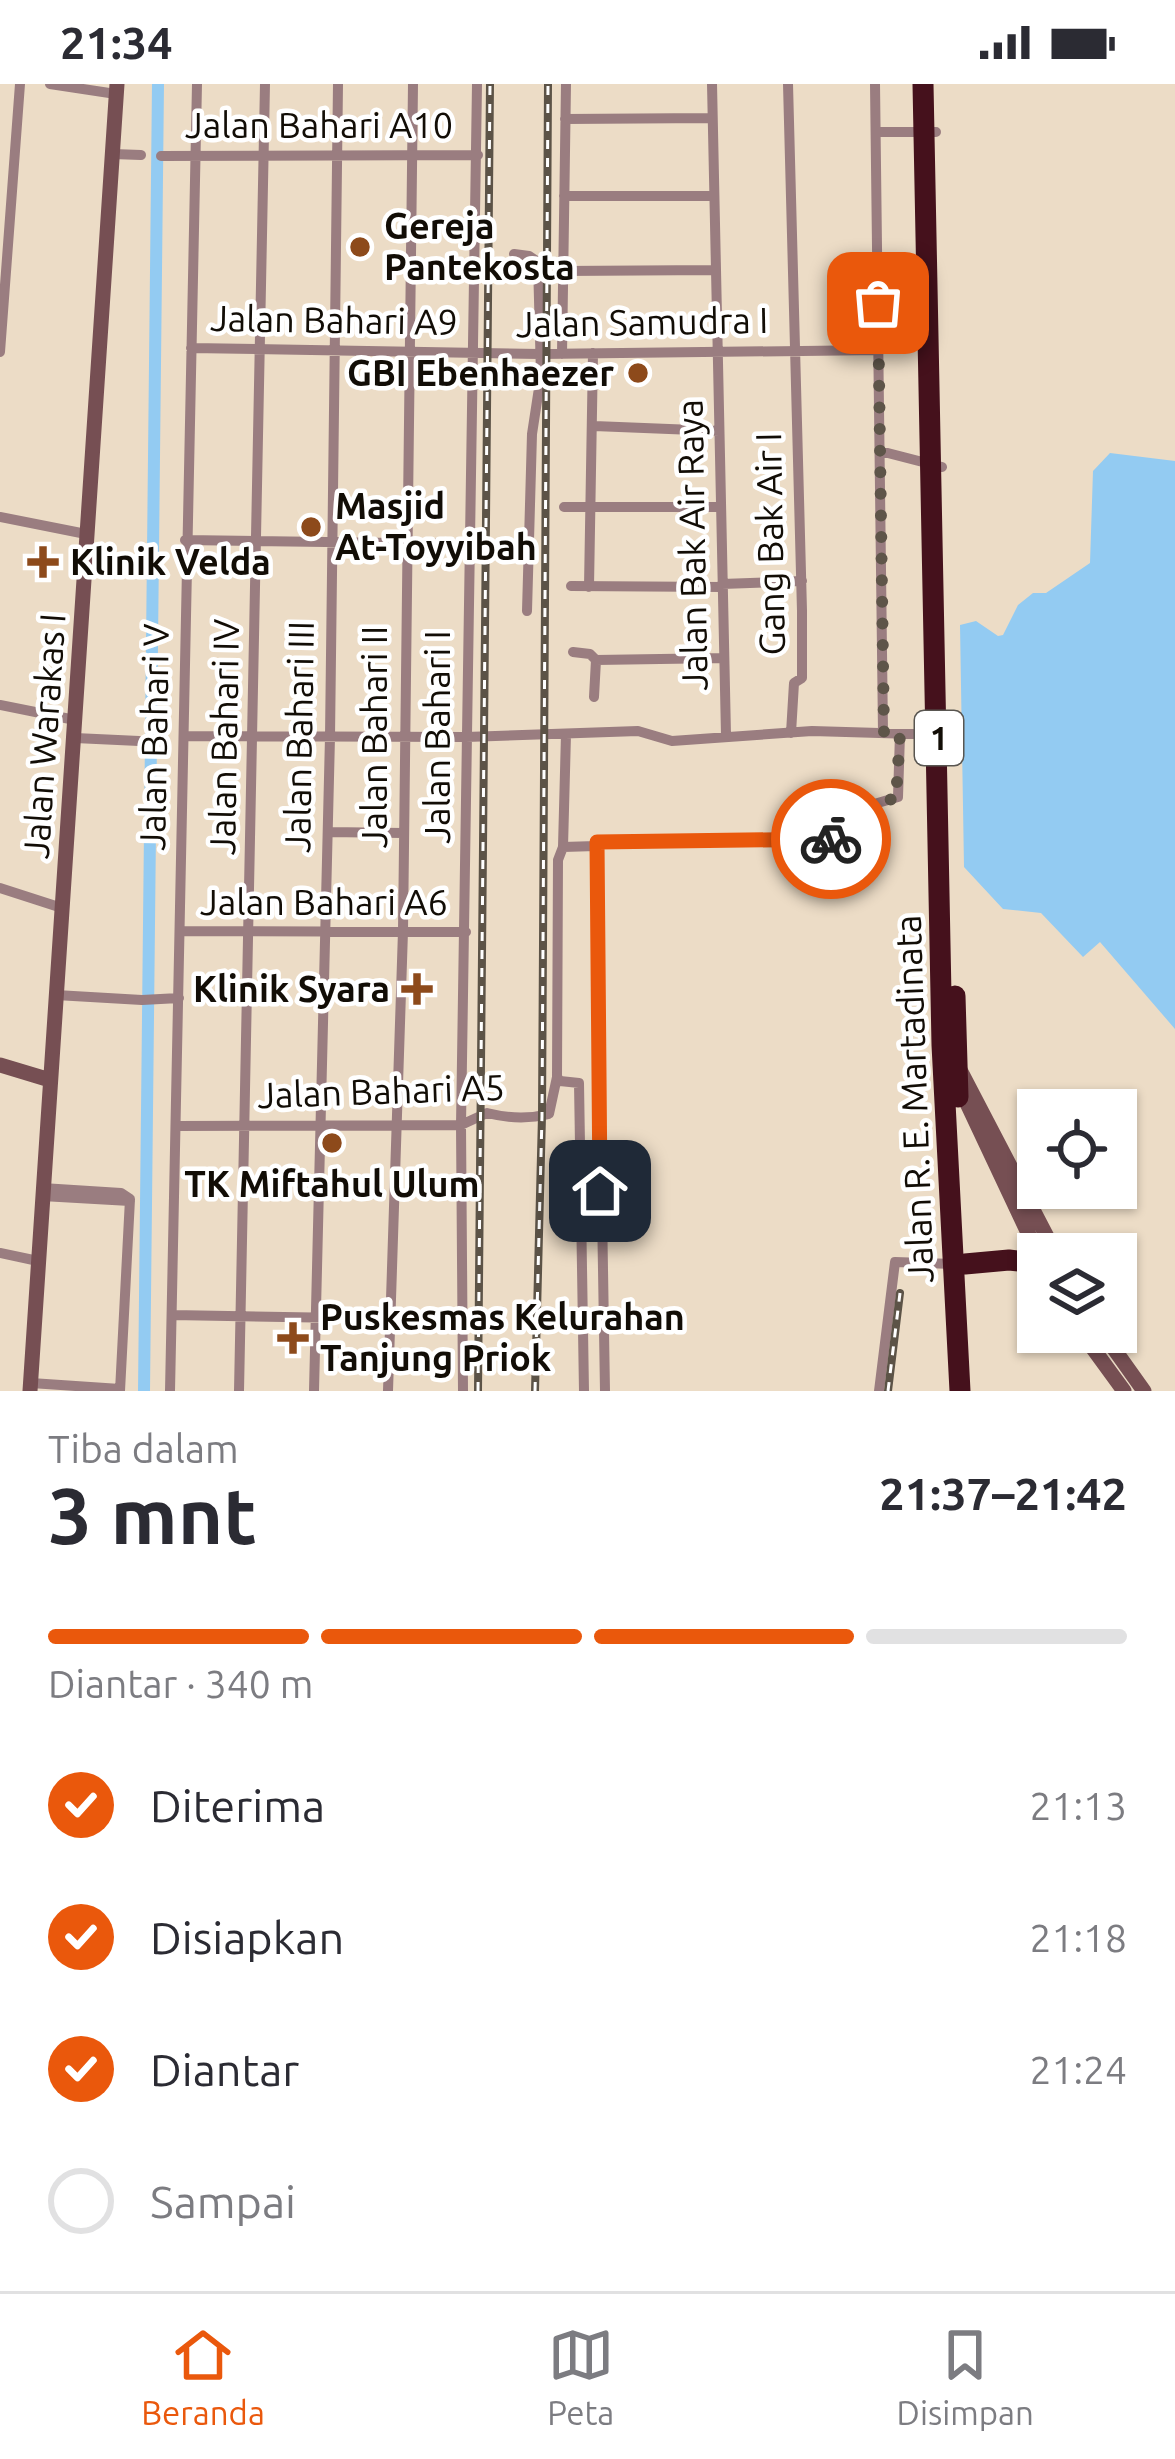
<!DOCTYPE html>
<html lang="id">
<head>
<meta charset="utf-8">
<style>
  :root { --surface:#fff; --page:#f2f2f3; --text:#2b2b33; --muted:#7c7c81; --line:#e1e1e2; --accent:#ea580c }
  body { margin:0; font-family:Ubuntu,sans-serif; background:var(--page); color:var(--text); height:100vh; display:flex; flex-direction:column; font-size:45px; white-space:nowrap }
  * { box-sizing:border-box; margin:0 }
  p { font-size:39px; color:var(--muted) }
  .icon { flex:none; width:66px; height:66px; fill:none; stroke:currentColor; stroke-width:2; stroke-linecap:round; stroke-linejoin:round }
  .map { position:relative; height:1307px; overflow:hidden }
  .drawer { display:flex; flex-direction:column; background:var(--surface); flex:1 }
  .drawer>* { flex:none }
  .controls { position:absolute; left:1017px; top:1005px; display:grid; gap:24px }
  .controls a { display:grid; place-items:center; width:120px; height:120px; border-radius:0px; background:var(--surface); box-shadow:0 3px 9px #0004; font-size:60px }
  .pin { position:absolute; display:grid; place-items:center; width:102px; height:102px; color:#fff; margin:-51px; border-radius:24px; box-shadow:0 6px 18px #0006 }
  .courier { position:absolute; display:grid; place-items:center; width:120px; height:120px; margin:-60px; border:9px solid #ea580c; border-radius:50%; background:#fff; color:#222; box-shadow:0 3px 15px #0007 }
  .overview em { font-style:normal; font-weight:600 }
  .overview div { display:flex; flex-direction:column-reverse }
  .overview { display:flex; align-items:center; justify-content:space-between; height:204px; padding:0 48px }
  h1 { font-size:78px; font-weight:600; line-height:90px }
  .bar { display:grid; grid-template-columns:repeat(4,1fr); gap:18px 12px; align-content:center; height:144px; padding:0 48px }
  .bar i { height:15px; border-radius:9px; background:var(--line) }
  .bar .on { background:var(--accent) }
  .bar p { grid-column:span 4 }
  ol { padding:0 48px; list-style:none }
  li { display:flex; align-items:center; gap:36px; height:132px }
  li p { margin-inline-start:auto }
  li .icon { padding:12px; border-radius:50%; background:var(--accent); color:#fff; stroke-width:4 }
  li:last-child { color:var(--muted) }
  li i { width:66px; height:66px; border:6px solid var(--line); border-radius:50% }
  .status { display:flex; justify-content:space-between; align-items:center; height:84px; padding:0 60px; background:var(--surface); direction:ltr }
  .status svg { height:33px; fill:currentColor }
  .tabs { display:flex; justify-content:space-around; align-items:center; height:168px; border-top:3px solid var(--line); background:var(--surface); font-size:33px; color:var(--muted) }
  .tabs a { display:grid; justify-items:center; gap:6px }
  .tabs .on { color:var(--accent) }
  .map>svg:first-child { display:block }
</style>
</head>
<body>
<div class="status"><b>21:34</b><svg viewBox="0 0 49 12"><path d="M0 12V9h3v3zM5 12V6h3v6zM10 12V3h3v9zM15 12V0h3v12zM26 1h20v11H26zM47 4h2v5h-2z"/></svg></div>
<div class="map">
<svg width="1175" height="1307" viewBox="0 0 1175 1307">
  <rect width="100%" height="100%" fill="#ecdcc6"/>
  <!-- water -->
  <path fill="#93cbf2" d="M1110,369L1175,377V945L1100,858L1083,873L1041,829L1003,825L964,783L960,541L976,537L998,552L1003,551L1018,521L1033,509H1046L1090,479L1093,387Z"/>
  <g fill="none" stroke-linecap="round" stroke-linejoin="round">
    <!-- canal -->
    <path stroke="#93cbf2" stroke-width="12" d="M144,1307L158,0"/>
    <!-- street -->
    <path stroke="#9a7d80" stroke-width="10" d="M50,0L116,10
      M712,0L726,651
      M788,0L802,527V594L794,599L791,649
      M875,0L883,648
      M565,35L712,34
      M876,48H936
      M113,70L141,71
      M161,72L478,71
      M564,112H714
      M514,170L529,172L538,178L541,291L532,350L527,527
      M562,187L716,186
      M191,264L540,270L880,266
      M0,268L20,0
      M562,270L566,0
      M594,342L719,347
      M880,367L942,383
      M564,423H721
      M0,433L86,450
      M185,456L469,460
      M722,500L802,497
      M571,502L722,503
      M589,503L593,269
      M573,568L590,570L596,576L594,613
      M596,576L724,574
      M0,621L75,636
      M184,652L466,653L638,647L672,657L812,647L947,651
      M75,654L139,657
      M328,748L403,749
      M563,763L566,650
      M0,804L62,824
      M181,847L466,848
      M56,911L142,916L179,914
      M177,1042L461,1041L487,1029C507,1034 529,1035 549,1030L557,993
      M42,1104L121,1109L130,1115L120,1307
      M42,1112L130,1117
      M0,1169L38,1177
      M172,1231L464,1236
      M31,1299L120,1305
      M170,1307L197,0
      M239,1307L265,0
      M314,1307L330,653L338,0
      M388,1307L403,847L413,0
      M463,1307L461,1041L477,0
      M584,1307L579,999L560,997L557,993L558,776L563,763L596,762
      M605,1307L596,760L849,755L854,726L898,713L900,650
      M879,1307L895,1178L953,1180"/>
    <!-- secondary -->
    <path stroke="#764f53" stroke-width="15" d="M0,981L50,996
      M960,986L1056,1170
      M965,1015L1038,1170
      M1081,1248L1124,1307
      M1102,1248L1144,1307
      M30,1307L117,0"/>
    <!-- highway -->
    <path stroke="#45111c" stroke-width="21" d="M923,0L942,961L960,1307
      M955,912L958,1013
      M965,1180L1009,1176L1038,1179"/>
    <defs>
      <path id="rail" d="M478,1307L490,0
        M535,1307L542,1032L548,0
        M888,1307L900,1209"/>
    </defs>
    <!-- rail casing -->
    <use href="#rail" stroke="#5c5347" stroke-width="8"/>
    <!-- rail -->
    <use href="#rail" stroke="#fff" stroke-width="3" stroke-dasharray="9" stroke-linecap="butt"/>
  </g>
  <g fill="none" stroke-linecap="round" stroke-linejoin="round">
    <!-- done -->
    <path stroke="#5e5549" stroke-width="12" stroke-dasharray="0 21.6" d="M831,755H850L854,726L896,714L900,650L884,648L878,219"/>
    <!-- route -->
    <path stroke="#ea580c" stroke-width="15" d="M600,1107L597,758L831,755"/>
  </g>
  <!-- markers -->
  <g fill="#8d4a1b" stroke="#fff" stroke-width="4.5">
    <circle cx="360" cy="163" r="12"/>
    <circle cx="638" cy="289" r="12"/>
    <circle cx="311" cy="443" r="12"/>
    <path d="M37 460h12v12h12v12h-12v12h-12v-12h-12v-12h12z"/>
    <path d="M411 887h12v12h12v12h-12v12h-12v-12h-12v-12h12z"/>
    <circle cx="332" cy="1059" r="12"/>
    <path d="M287 1236h12v12h12v12h-12v12h-12v-12h-12v-12h12z"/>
  </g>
  <g text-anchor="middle" stroke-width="9" stroke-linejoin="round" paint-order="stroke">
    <!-- shield labels -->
    <rect fill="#fff" stroke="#595651" stroke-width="3" x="915" y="627" width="48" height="54" rx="9"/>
    <g font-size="33" font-weight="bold" fill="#120d06">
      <text x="939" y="666">1</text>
    </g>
    <!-- street labels -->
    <g font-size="36" fill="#120d06" stroke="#fff">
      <text x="319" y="54">Jalan Bahari A10</text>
      <text transform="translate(334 236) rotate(1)" y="13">Jalan Bahari A9</text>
      <text transform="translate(642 238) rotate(-1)" y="13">Jalan Samudra I</text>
      <text transform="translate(770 460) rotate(-91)" y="13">Gang Bak Air I</text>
      <text transform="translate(692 461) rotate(-91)" y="13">Jalan Bak Air Raya</text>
      <text transform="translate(44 652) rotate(-86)" y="13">Jalan Warakas I</text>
      <text transform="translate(154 653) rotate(-89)" y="13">Jalan Bahari V</text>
      <text transform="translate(224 653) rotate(-89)" y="13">Jalan Bahari IV</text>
      <text transform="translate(299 653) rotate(-89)" y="13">Jalan Bahari III</text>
      <text transform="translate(374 653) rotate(-90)" y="13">Jalan Bahari II</text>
      <text transform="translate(437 653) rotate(-90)" y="13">Jalan Bahari I</text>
      <text x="324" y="831">Jalan Bahari A6</text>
      <text transform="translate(381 1007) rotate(-2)" y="13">Jalan Bahari A5</text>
      <text transform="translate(914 1015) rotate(-92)" y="13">Jalan R. E. Martadinata</text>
    </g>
    <!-- poi labels -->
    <g font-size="36" font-weight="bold" fill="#120d06" stroke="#fff" text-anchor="start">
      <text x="384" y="155">Gereja<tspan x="384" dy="41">Pantekosta</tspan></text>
      <text x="614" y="302" text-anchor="end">GBI Ebenhaezer</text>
      <text x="335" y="435">Masjid<tspan x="335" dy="41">At-Toyyibah</tspan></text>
      <text x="70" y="491">Klinik Velda</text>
      <text x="390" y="918" text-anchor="end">Klinik Syara</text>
      <text x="332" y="1113" text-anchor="middle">TK Miftahul Ulum</text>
      <text x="320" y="1246">Puskesmas Kelurahan<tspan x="320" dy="41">Tanjung Priok</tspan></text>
    </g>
  </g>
</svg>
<div class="controls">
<a><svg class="icon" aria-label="locate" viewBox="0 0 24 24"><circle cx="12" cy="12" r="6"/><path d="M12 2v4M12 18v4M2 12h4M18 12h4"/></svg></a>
<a><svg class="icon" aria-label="layers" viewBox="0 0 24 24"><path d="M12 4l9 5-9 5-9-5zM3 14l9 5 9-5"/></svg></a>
</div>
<div class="pin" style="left:878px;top:219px;background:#ea580c"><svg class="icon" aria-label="bag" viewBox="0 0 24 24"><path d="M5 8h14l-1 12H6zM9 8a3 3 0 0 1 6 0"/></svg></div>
<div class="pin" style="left:600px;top:1107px;background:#1f2937"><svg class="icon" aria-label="home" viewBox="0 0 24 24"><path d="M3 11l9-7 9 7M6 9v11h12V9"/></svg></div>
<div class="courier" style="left:831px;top:755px"><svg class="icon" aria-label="bike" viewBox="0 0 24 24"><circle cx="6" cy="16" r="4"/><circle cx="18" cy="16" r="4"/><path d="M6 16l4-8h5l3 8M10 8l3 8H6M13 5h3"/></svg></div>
</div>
<section class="drawer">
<div class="overview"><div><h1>3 mnt</h1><p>Tiba dalam</p></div><em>21:37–21:42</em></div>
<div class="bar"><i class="on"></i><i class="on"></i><i class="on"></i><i></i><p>Diantar · 340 m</p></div>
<ol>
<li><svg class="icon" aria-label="check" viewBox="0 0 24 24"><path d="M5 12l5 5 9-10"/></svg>Diterima<p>21:13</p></li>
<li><svg class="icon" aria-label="check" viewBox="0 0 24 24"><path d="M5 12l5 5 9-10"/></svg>Disiapkan<p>21:18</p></li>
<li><svg class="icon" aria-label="check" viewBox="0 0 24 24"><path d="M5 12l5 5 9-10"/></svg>Diantar<p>21:24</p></li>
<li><i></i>Sampai</li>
</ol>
</section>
<nav class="tabs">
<a class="on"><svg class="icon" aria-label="home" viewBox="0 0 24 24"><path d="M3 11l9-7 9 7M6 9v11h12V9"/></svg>Beranda</a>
<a><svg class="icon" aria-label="map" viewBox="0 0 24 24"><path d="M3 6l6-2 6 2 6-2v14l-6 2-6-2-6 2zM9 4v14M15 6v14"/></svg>Peta</a>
<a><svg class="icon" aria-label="saved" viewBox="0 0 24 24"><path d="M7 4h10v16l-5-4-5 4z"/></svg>Disimpan</a>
</nav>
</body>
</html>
